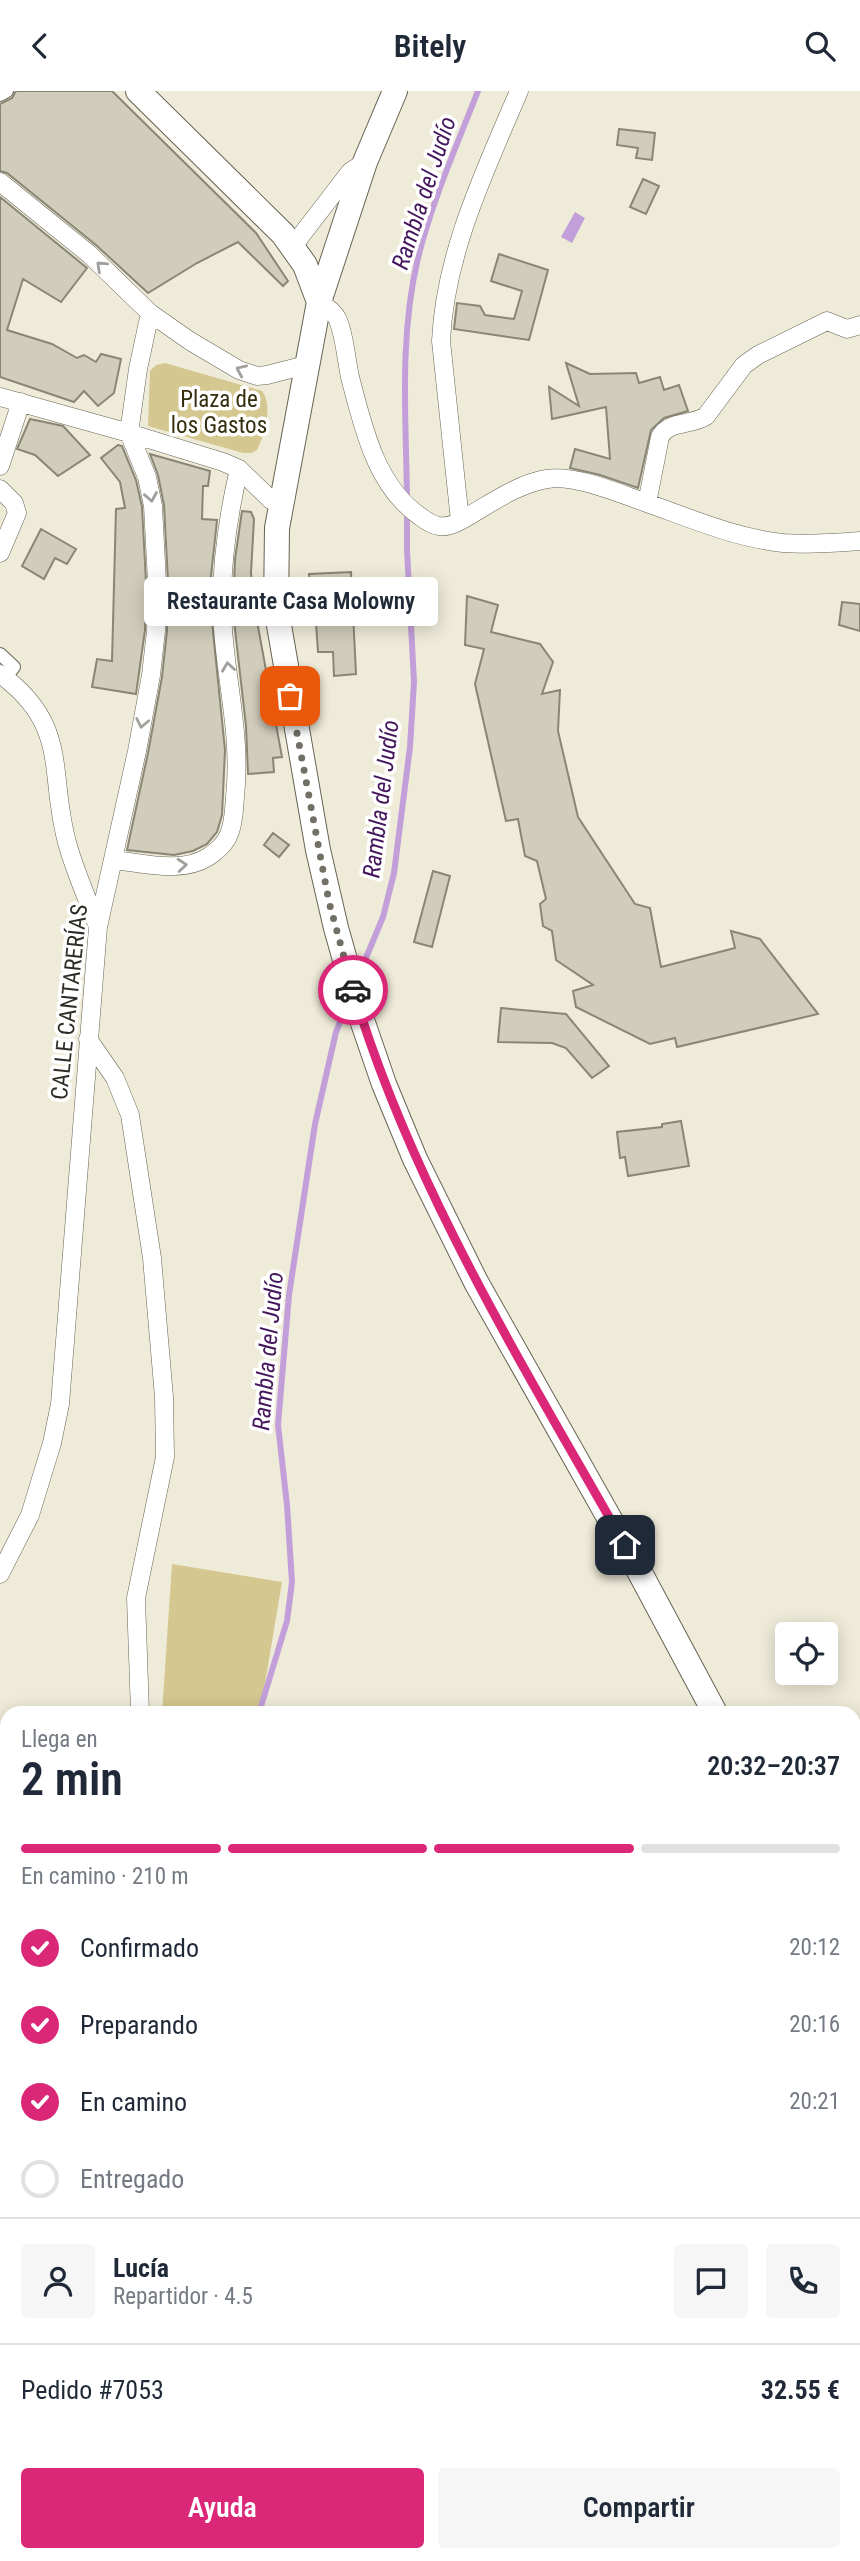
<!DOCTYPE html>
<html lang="es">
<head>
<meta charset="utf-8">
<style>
  :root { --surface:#fff; --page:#f6f6f7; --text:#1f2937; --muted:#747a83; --line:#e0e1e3; --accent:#db2777 }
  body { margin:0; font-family:"Roboto Condensed",sans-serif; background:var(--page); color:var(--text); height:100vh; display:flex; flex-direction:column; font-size:26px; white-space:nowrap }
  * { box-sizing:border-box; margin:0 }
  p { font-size:23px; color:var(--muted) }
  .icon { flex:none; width:38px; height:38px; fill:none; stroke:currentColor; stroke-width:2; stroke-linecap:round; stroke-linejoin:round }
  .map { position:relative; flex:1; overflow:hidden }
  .sheet { position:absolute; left:0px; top:1615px; width:861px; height:856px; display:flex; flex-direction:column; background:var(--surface); border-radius:21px 21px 0 0; box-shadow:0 4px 18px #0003 }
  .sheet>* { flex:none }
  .controls { position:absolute; left:775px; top:1531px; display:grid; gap:14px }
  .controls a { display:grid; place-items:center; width:63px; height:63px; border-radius:7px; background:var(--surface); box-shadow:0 4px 18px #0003; font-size:35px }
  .pin { position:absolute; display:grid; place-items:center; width:60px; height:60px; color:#fff; margin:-30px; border-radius:14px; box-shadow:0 4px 10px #0006 }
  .courier { position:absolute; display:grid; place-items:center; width:70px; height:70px; margin:-35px; border:5px solid #db2777; border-radius:50%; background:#fff; color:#222; box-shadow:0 2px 9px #0007 }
  .bubble { position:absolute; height:49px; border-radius:7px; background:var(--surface); box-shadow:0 4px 18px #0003; font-size:23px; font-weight:600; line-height:49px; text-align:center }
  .head em { font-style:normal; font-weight:600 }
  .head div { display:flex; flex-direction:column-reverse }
  .head { display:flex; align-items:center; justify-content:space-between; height:119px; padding:0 21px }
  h1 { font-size:46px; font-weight:600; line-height:52px }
  .bar { display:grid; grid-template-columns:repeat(4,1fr); gap:10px 7px; align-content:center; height:84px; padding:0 21px }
  .bar i { height:9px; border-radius:5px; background:var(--line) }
  .bar .on { background:var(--accent) }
  .bar p { grid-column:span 4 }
  .line { display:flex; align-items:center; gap:18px; padding:0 21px; border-top:2px solid var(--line) }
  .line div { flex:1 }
  .round { display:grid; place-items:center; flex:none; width:74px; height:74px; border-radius:7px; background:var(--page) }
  ol { padding:0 21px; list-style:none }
  li { display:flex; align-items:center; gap:21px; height:77px }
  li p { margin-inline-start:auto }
  li .icon { padding:7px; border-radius:50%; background:var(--accent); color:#fff; stroke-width:4 }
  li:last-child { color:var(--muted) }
  li i { width:38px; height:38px; border:4px solid var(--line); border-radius:50% }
  .cta { display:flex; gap:14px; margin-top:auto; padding:14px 21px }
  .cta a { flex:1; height:80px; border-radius:7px; background:var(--accent); color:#fff; font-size:28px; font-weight:600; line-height:80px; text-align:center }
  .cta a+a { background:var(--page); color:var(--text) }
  header { display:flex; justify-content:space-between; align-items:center; height:91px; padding:0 21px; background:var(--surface); font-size:32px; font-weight:600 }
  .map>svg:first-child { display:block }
</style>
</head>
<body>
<header><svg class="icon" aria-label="back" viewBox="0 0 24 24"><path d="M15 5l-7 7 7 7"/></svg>Bitely<svg class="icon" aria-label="search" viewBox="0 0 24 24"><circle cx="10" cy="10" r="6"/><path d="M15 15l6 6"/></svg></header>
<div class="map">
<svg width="860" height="2470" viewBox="0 0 860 2470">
  <rect width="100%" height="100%" fill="#efebd9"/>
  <!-- green -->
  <path fill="#d4c78f" d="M165,272L262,300C273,314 265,343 257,359L251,362H243L148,335L150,280L156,274Z
    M172,1473L282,1491L260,1622H162Z"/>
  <!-- water -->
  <path fill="#c39fda" d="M575,121L585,127L572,152L561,146Z
    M148,2464H201L208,2470H153Z"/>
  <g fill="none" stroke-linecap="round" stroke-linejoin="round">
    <!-- stream -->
    <path stroke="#c39fda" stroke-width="6" d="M407,407C406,327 399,246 418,167C432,110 457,54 478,0
      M358,886L383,826L394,782L410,656L414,591L407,459V418
      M259,1622L287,1530L292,1491L287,1414L278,1334L289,1204L315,1033L336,941L349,909"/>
  </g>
  <!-- building -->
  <path fill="#d1cdbb" stroke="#8a8676" stroke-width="2" d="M16,0H112L256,142L288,190L283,195L238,151L197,172L148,202L96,154L7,82L0,80V13L12,7Z
    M619,38L655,42L652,69L636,67L638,57L617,54Z
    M643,88L659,95L646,123L630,116Z
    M0,106L87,177L61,211L23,188L7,239L52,253L77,267L84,264L96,271L101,263L121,268L114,302L98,315L84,300L74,311L0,286Z
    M499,163L548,179L529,249L454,238L457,212L480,215L485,224L514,228L522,200L491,190Z
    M566,272L590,283L636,282L639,292L660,286L664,299L679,294L688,320L664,327L651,339L638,397L600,384L570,377L575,358L610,368L606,316L552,328L549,296L579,315Z
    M30,328L63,335L90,364L58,385L35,364L17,358Z
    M118,354L122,355L136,389L142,416L146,491L145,539L136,603L92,596L97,568L112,570L116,418L125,417L120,391L101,367Z
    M150,363L210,380L208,395H203L202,428L217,429L211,485V521L225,659L222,724L217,741L207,753L193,760L174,764L127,759L148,662L162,586L167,540L168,490L164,414L158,384Z
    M242,420L251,421L254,428L251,482L254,514L282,666L273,667L274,681L248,683L246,635L233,521L235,468Z
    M41,438L76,458L67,473L55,467L44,488L22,475Z
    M351,481L356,583L334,585L333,561H318L316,532L312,528L309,483Z
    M467,505L498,514L491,541L540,553L553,571L542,603L560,599L558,640L578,726L635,813L650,817L661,876L735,857L731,840L760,848L818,923L677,956L675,947L650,953L576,916L573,900L593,894L556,869L552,840L543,835L540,813L546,808L537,770L525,765L518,728L506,730L475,593L484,558L465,554Z
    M842,511L860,513V540L839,534Z
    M273,742L289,754L279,766L264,754Z
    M433,780L450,785L432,856L414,851Z
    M501,917L566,923L609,975L592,987L566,957L552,952L498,951Z
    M681,1030L689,1075L628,1085L625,1066L620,1067L617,1041L662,1036V1033Z"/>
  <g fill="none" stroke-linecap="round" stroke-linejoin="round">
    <defs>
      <path id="pedestrian" d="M0,4L7,0
        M0,563L14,576L5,587"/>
      <path id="minor" d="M0,91L89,163L150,222L190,250L239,279L257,285L267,284L306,274
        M293,155L350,81L365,71
        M319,211C326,216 334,220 338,229C345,246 346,268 350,286C363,336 376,396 421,426C434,436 444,439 460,430L441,250C445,162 485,80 519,0
        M860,234L847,238L827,230L758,264L744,274L706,325C691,335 669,329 660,346L647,412C692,428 736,447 783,452C808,454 835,452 860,450
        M0,306L129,342L223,371L239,378L271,409L281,412
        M0,375L21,311
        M0,398L14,412L17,422L0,462
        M460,430C487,415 516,393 547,388C575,383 620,403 647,412
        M0,583C72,636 47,683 68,755C76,783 88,809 98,836
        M114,769C144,772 181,783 208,766C216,761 226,752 229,743C234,732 234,718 235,706C242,642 224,584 222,521C221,473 228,425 239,378
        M88,948L115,987L130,1024L152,1167L164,1306L165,1366L136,1507L140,1622
        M0,1483L30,1424L52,1352L60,1313L98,836L137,660L151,584L156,540L157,491L153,415L147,386L129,342L138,278L150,222"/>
      <path id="secondary" d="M138,0L283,143L305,174L319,211
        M395,0L365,71L319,211L277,437L276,517L318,759L336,837L362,929L384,993L415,1068L476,1191L638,1478L715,1622
        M854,1879L860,1890"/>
    </defs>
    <!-- pedestrian casing -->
    <use href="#pedestrian" stroke="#676354" stroke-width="14"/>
    <!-- minor casing -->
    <use href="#minor" stroke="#676354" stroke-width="19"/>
    <!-- secondary casing -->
    <use href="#secondary" stroke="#676354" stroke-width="26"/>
    <!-- pedestrian -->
    <use href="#pedestrian" stroke="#fff" stroke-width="12"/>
    <!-- minor -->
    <use href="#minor" stroke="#fff" stroke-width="18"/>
    <!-- secondary -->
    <use href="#secondary" stroke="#fff" stroke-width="24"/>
  </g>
  <!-- one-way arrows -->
  <defs><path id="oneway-chevron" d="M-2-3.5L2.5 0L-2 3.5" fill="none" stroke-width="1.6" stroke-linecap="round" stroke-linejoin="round" transform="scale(1.75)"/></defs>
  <g stroke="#a1a09d">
    <use href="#oneway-chevron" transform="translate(101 175) rotate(-137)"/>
    <use href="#oneway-chevron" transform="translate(241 279) rotate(-156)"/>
    <use href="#oneway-chevron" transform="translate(151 406) rotate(80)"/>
    <use href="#oneway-chevron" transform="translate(228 576) rotate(-98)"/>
    <use href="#oneway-chevron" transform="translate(142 632) rotate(101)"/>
    <use href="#oneway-chevron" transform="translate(182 774) rotate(-5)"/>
  </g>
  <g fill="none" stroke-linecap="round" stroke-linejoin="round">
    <!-- done -->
    <path stroke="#726f65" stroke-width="7" stroke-dasharray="0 12.6" d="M290,605L329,811L353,899"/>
    <!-- route -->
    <path stroke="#db2777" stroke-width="9" d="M353,899C413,1098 523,1274 625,1454"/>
  </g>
  <g text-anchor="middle" stroke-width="7" stroke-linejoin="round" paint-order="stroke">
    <!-- park labels -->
    <g font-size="23" fill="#342d0e" stroke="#fff">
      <text x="219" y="316">Plaza de<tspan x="219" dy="26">los Gastos</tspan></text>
    </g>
    <!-- street labels -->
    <g font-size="23" fill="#2e2c26" stroke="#fff">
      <text transform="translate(69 911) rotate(-84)" y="8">CALLE CANTARERÍAS</text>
    </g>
    <!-- water labels -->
    <g font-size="24" font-style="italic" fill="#44165c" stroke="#fff">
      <text transform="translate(424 102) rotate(-72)" y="8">Rambla del Judío</text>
      <text transform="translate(381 708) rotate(-83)" y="8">Rambla del Judío</text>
      <text transform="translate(268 1260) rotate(-85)" y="8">Rambla del Judío</text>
    </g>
  </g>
</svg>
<div class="controls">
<a><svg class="icon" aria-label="locate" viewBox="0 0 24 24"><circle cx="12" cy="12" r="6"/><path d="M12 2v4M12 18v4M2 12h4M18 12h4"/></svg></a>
</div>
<div class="pin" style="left:290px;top:605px;background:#ea580c"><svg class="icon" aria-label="bag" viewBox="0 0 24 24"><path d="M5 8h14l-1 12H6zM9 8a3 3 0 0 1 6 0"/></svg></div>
<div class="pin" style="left:625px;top:1454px;background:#1f2937"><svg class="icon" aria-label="home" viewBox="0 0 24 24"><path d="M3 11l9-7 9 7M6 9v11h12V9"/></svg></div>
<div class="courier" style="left:353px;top:899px"><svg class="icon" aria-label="car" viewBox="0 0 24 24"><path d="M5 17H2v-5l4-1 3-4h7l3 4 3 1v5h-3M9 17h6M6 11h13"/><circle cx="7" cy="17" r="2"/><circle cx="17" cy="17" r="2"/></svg></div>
<div class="bubble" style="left:144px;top:486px;width:294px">Restaurante Casa Molowny</div>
<section class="sheet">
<div class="head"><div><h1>2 min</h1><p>Llega en</p></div><em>20:32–20:37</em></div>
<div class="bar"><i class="on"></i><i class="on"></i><i class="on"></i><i></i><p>En camino · 210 m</p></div>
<ol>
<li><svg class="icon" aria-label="check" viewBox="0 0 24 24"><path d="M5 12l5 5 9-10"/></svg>Confirmado<p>20:12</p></li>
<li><svg class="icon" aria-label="check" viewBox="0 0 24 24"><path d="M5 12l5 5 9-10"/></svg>Preparando<p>20:16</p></li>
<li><svg class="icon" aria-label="check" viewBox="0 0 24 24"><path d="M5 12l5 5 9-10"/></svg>En camino<p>20:21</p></li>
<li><i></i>Entregado</li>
</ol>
<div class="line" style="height:126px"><a class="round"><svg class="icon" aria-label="person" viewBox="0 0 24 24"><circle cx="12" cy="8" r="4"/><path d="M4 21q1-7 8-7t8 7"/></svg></a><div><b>Lucía</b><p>Repartidor · 4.5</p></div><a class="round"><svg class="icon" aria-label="chat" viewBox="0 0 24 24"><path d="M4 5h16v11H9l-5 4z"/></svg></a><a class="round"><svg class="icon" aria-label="phone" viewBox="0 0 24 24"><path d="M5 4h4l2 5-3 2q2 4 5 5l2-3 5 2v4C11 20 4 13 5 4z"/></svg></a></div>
<div class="line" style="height:91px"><div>Pedido #7053</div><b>32.55 €</b></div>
<div class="cta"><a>Ayuda</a><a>Compartir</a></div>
</section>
</div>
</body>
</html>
